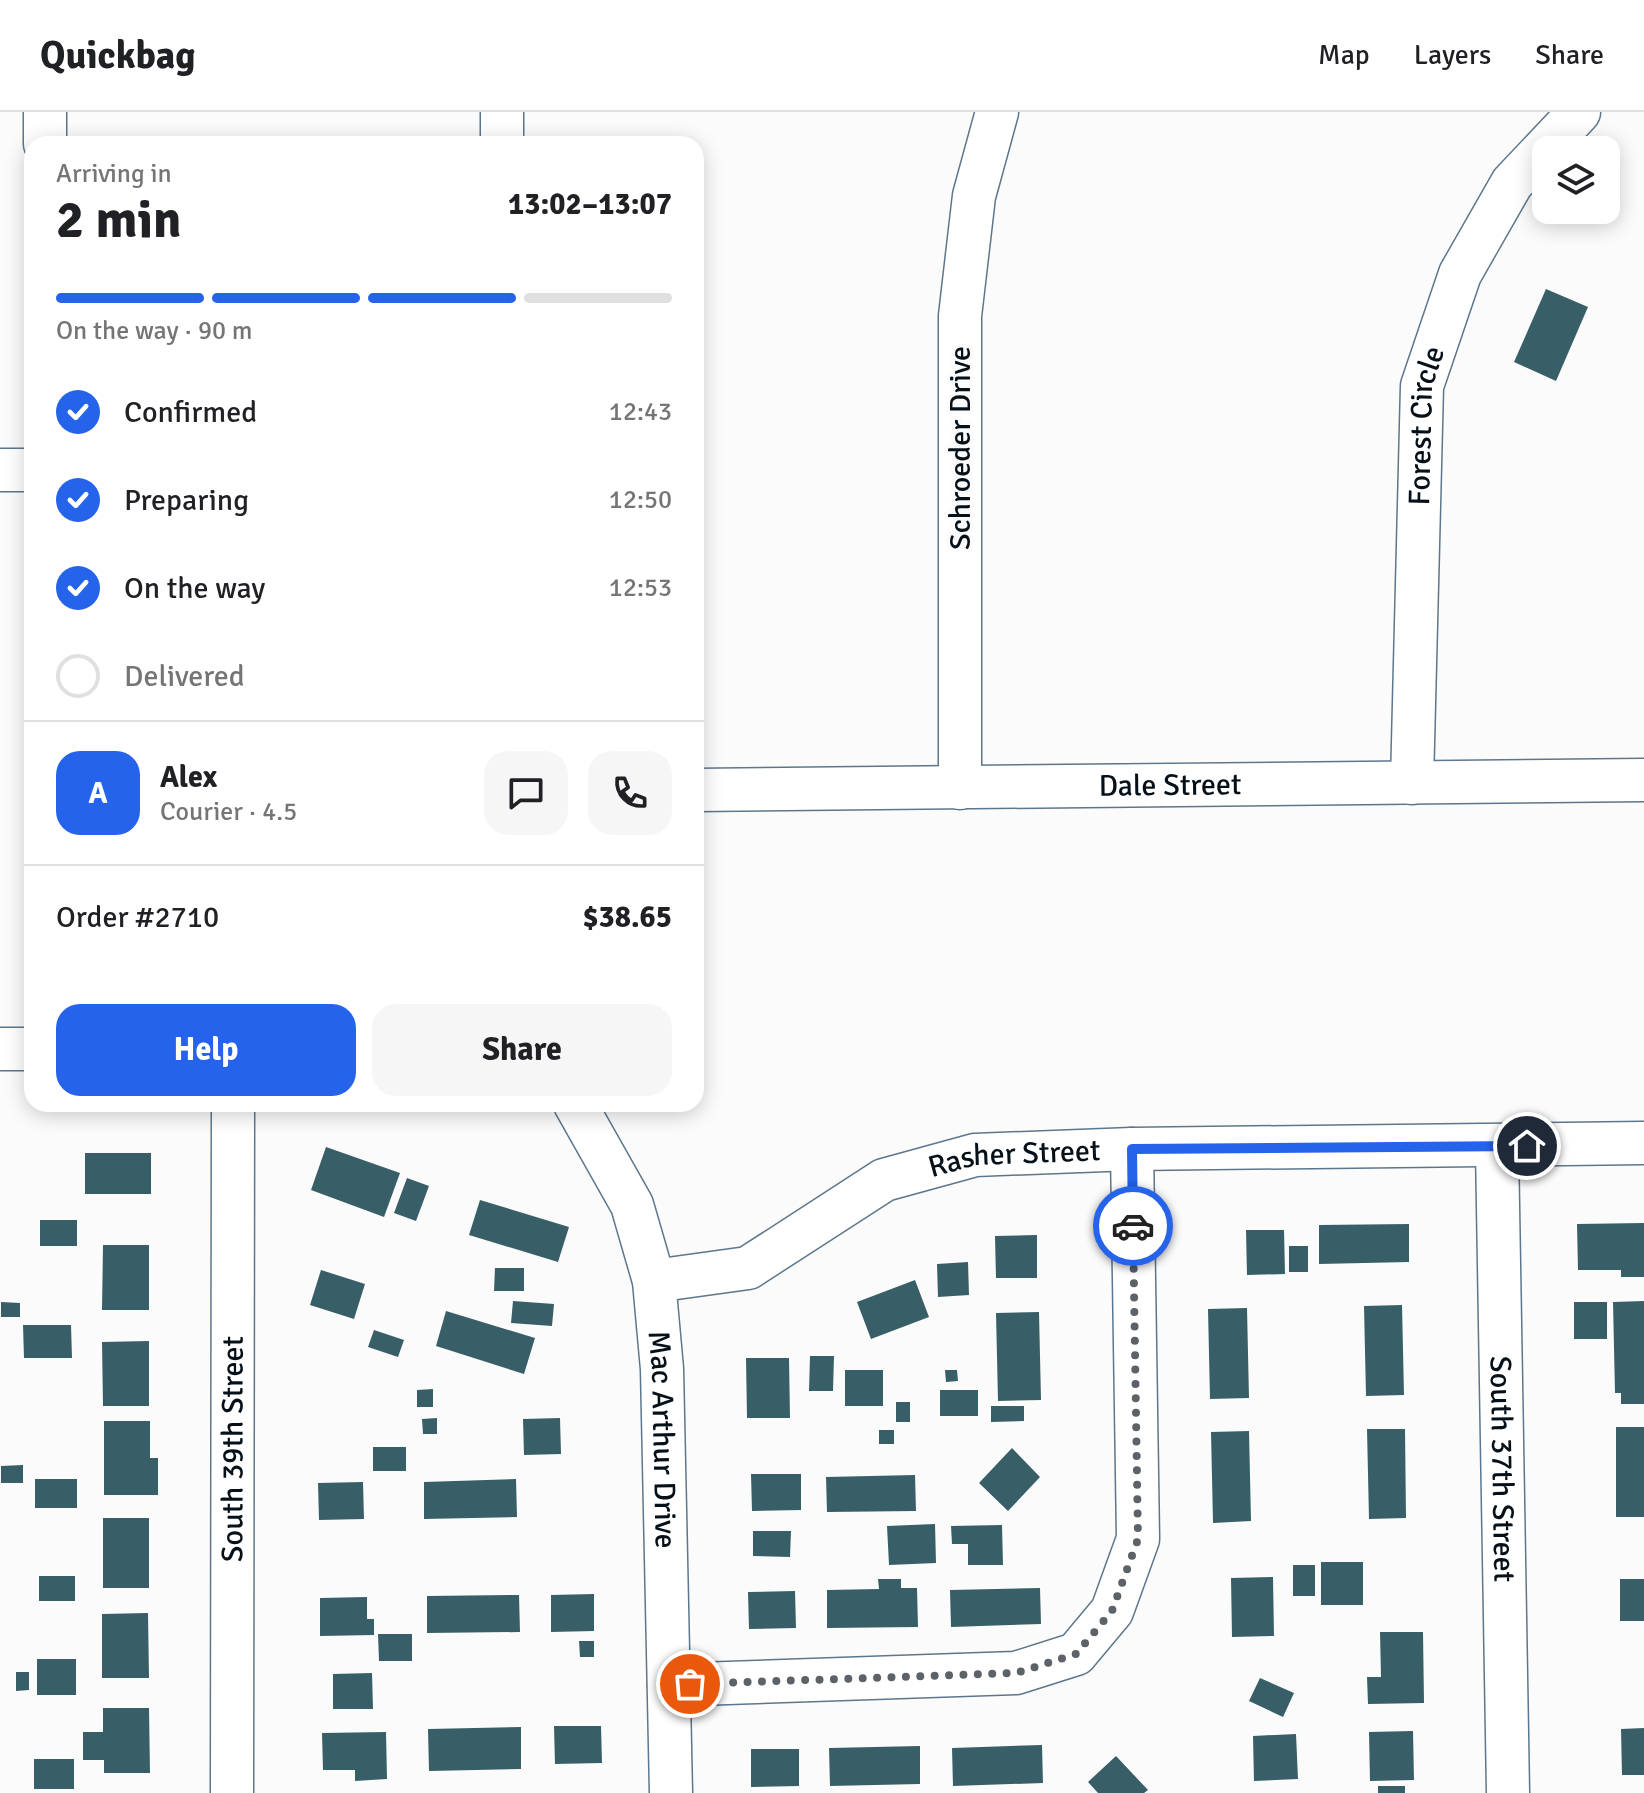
<!DOCTYPE html>
<html lang="en">
<head>
<meta charset="utf-8">
<style>
  :root { --surface:#fff; --page:#f6f6f6; --text:#202124; --muted:#757577; --line:#e0e0e0; --accent:#2563eb }
  body { margin:0; font-family:Signika,sans-serif; background:var(--page); color:var(--text); height:100vh; display:flex; flex-direction:column; font-size:30px; white-space:nowrap }
  * { box-sizing:border-box; margin:0 }
  p { font-size:26px; color:var(--muted) }
  .icon { flex:none; width:44px; height:44px; fill:none; stroke:currentColor; stroke-width:2; stroke-linecap:round; stroke-linejoin:round }
  .map { position:relative; flex:1; overflow:hidden }
  .panel { position:absolute; left:24px; top:24px; width:680px; height:976px; display:flex; flex-direction:column; background:var(--surface); border-radius:24px; box-shadow:0 4px 20px #0003 }
  .panel>* { flex:none }
  .tools { position:absolute; left:1532px; top:24px; display:grid; gap:16px }
  .tools a { display:grid; place-items:center; width:88px; height:88px; border-radius:16px; background:var(--surface); box-shadow:0 4px 20px #0003; font-size:40px }
  .pin { position:absolute; display:grid; place-items:center; width:68px; height:68px; color:#fff; margin:-34px; border:4px solid #fff; border-radius:50%; box-shadow:0 2px 8px #0007 }
  .courier { position:absolute; display:grid; place-items:center; width:80px; height:80px; margin:-40px; border:6px solid #2563eb; border-radius:50%; background:#fff; color:#222; box-shadow:0 2px 10px #0007 }
  .head em { font-style:normal; font-weight:800 }
  .head div { display:flex; flex-direction:column-reverse }
  .head { display:flex; align-items:center; justify-content:space-between; height:136px; padding:0 32px }
  h1 { font-size:52px; font-weight:800; line-height:60px }
  .bar { display:grid; grid-template-columns:repeat(4,1fr); gap:12px 8px; align-content:center; height:96px; padding:0 32px }
  .bar i { height:10px; border-radius:6px; background:var(--line) }
  .bar .selected { background:var(--accent) }
  .bar p { grid-column:span 4 }
  .line { display:flex; align-items:center; gap:20px; padding:0 32px; border-top:2px solid var(--line) }
  .line div { flex:1 }
  .round { display:grid; place-items:center; flex:none; width:84px; height:84px; border-radius:24px; background:var(--page) }
  ol { padding:0 32px; list-style:none }
  li { display:flex; align-items:center; gap:24px; height:88px }
  li p { margin-inline-start:auto }
  li .icon { padding:8px; border-radius:50%; background:var(--accent); color:#fff; stroke-width:4 }
  li:last-child { color:var(--muted) }
  li i { width:44px; height:44px; border:4px solid var(--line); border-radius:50% }
  .button { display:flex; gap:16px; margin-top:auto; padding:16px 32px }
  .button a { flex:1; height:92px; border-radius:24px; background:var(--accent); color:#fff; font-size:32px; font-weight:800; line-height:92px; text-align:center }
  .button a+a { background:var(--page); color:var(--text) }
  header { display:flex; align-items:center; gap:48px; box-sizing:border-box; height:112px; padding:0 40px; background:var(--surface); border-bottom:2px solid var(--line) }
  header strong { font-size:38px }
  nav { display:flex; gap:44px; margin-inline-start:auto; font-size:28px }
  .map>svg:first-child { display:block }
</style>
</head>
<body>
<header>
<strong>Quickbag</strong>
<nav><a>Map</a><a>Layers</a><a>Share</a></nav>
</header>
<div class="map">
<svg width="1644" height="1681" viewBox="0 0 1644 1681">
  <rect width="100%" height="100%" fill="#fbfbfb"/>
  <!-- building -->
  <path fill="#385f67" d="M1546,177L1588,195L1556,269L1514,250Z
    M326,1035L400,1061L384,1105L311,1078Z
    M85,1041H151V1082H85Z
    M407,1066L429,1074L416,1109L394,1101Z
    M480,1088L569,1115L558,1150L469,1123Z
    M40,1108H77V1134H40Z
    M1644,1111V1165H1621V1158H1578L1577,1112Z
    M1409,1112V1150L1319,1152V1113Z
    M1246,1118H1284L1285,1162L1247,1163Z
    M1037,1123V1166H996L995,1124Z
    M103,1133H149V1198H102Z
    M1289,1134H1308V1160H1289Z
    M968,1150L969,1183L938,1185L937,1152Z
    M495,1156H524V1179H494Z
    M321,1158L365,1172L354,1207L310,1193Z
    M915,1168L929,1205L871,1227L857,1190Z
    M513,1189L554,1192L552,1214L511,1211Z
    M1644,1189V1292H1621V1281H1615L1613,1190Z
    M1,1190L20,1191V1205H1Z
    M1574,1190H1607V1227H1574Z
    M1402,1193L1404,1283L1366,1284L1364,1194Z
    M1247,1196L1249,1286L1210,1287L1208,1197Z
    M446,1199L535,1226L524,1262L436,1234Z
    M1039,1200L1041,1288L998,1289L996,1201Z
    M23,1213H71L72,1246H24Z
    M374,1218L404,1228L398,1245L368,1235Z
    M149,1229V1294H103L102,1230Z
    M810,1244H834L833,1279H809Z
    M746,1246H789L790,1306H747Z
    M845,1258H883V1294H845Z
    M945,1258H957L958,1269L946,1270Z
    M433,1277V1295H417V1278Z
    M940,1278H978V1304H940Z
    M896,1290H910V1310H896Z
    M991,1294H1024V1309L991,1310Z
    M437,1306V1322H423L422,1307Z
    M560,1306L561,1342L524,1343L523,1307Z
    M104,1309H150V1346H158V1383H104Z
    M1616,1315H1644V1405H1616Z
    M1367,1317H1405L1406,1406L1369,1407Z
    M879,1318H894V1332H879Z
    M1249,1319L1251,1409L1213,1411L1211,1320Z
    M373,1335H406V1359H373Z
    M1012,1336L1040,1365L1008,1399L979,1371Z
    M23,1353V1371H1V1354Z
    M751,1362H801V1398L752,1399Z
    M915,1363L916,1399L827,1400L826,1365Z
    M35,1367H77V1396H35Z
    M516,1367L517,1405L424,1407V1370Z
    M363,1370L364,1407L319,1408L318,1371Z
    M103,1406H149V1476H103Z
    M935,1412L936,1451L889,1453L887,1414Z
    M1002,1413L1003,1453H968V1432H952L951,1414Z
    M753,1419H791L790,1445L753,1444Z
    M1321,1450H1363V1493H1321Z
    M1293,1453H1315V1484H1293Z
    M39,1464H75V1489H39Z
    M1273,1465L1274,1524L1232,1525L1231,1466Z
    M878,1467H901V1476H917L918,1515L827,1516V1478L879,1477Z
    M1620,1467H1644V1509H1620Z
    M1040,1476L1041,1512L951,1515L950,1478Z
    M795,1479L796,1516L749,1517L748,1480Z
    M594,1482V1519L551,1520V1483Z
    M519,1483L520,1520L427,1521V1484Z
    M367,1485V1507H374V1523L320,1524V1486Z
    M148,1501L149,1566H102V1502Z
    M1380,1520H1423L1424,1591L1368,1592L1367,1565H1381Z
    M378,1522H412V1549H379Z
    M579,1529H594V1545H580Z
    M37,1547H76V1583H37Z
    M16,1560H29V1578L16,1579Z
    M372,1561L373,1597H333V1562Z
    M1260,1566L1294,1581L1283,1605L1249,1589Z
    M103,1596H149L150,1661H104V1648H83V1620H103Z
    M554,1614H601L602,1651L555,1652Z
    M521,1615V1657L429,1659L428,1617Z
    M1644,1616V1663H1622L1621,1617Z
    M1413,1619L1414,1668L1370,1669L1369,1620Z
    M386,1620L387,1667L355,1669V1658H323L322,1621Z
    M1296,1622L1298,1667L1254,1669L1253,1624Z
    M1042,1633L1043,1671L953,1674L952,1636Z
    M920,1634V1672L830,1674L829,1636Z
    M751,1637H799V1674L751,1675Z
    M1116,1644L1148,1678L1144,1681H1098L1088,1670Z
    M34,1647H74V1677H34Z
    M1378,1674H1405V1681H1378Z"/>
  <g fill="none" stroke-linecap="round" stroke-linejoin="round">
    <defs>
      <g id="minor">
        <path d="M45,0V32"/>
        <path d="M502,0V32"/>
        <path d="M0,358H32"/>
        <path id="s1" d="M1412,671L1422,274L1460,162L1512,71L1579,0"/>
        <path d="M960,676V204L974,84L997,0"/>
        <path id="s2" d="M696,678L1644,668"/>
        <path d="M0,937H32"/>
        <path id="s3" d="M575,992L632,1093L654,1169L662,1257L671,1681"/>
        <path id="s4" d="M1497,1035L1508,1681"/>
        <path id="s5" d="M654,1169L748,1156L884,1068L975,1043L1132,1037L1644,1031"/>
        <path d="M669,1573L1016,1561L1076,1542L1112,1499L1138,1427L1132,1037"/>
        <path id="s6" d="M232,1681L233,992"/>
      </g>
    </defs>
    <!-- minor casing -->
    <use href="#minor" stroke="#5c778d" stroke-width="45"/>
    <!-- minor -->
    <use href="#minor" stroke="#fff" stroke-width="42"/>
  </g>
  <g fill="none" stroke-linecap="round" stroke-linejoin="round">
    <!-- done -->
    <path stroke="#5c6267" stroke-width="8" stroke-dasharray="0 14.4" d="M690,1572L1016,1561L1076,1542L1112,1499L1138,1427L1133,1114"/>
    <!-- route -->
    <path stroke="#2563eb" stroke-width="10" d="M1133,1114L1132,1037L1527,1034"/>
  </g>
  <g text-anchor="middle" stroke-width="8" stroke-linejoin="round" paint-order="stroke">
    <!-- street labels -->
    <g font-size="30" fill="#061018" stroke="#fbfbfb">
      <text dy="10" stroke="none"><textPath href="#s1" startOffset="358">Forest Circle</textPath></text>
      <text transform="translate(960 336) rotate(-90)" y="10">Schroeder Drive</text>
      <text dy="10" stroke="none"><textPath href="#s2" startOffset="474">Dale Street</textPath></text>
      <text dy="10" stroke="none"><textPath href="#s5" startOffset="390">Rasher Street</textPath></text>
      <text dy="10" stroke="none"><textPath href="#s3" startOffset="354">Mac Arthur Drive</textPath></text>
      <text dy="10" stroke="none"><textPath href="#s6" startOffset="344">South 39th Street</textPath></text>
      <text dy="10" stroke="none"><textPath href="#s4" startOffset="322">South 37th Street</textPath></text>
    </g>
  </g>
</svg>
<div class="tools">
<a><svg class="icon" aria-label="layers" viewBox="0 0 24 24"><path d="M12 4l9 5-9 5-9-5zM3 14l9 5 9-5"/></svg></a>
</div>
<div class="pin" style="left:690px;top:1572px;background:#ea580c"><svg class="icon" aria-label="bag" viewBox="0 0 24 24"><path d="M5 8h14l-1 12H6zM9 8a3 3 0 0 1 6 0"/></svg></div>
<div class="pin" style="left:1527px;top:1034px;background:#1f2937"><svg class="icon" aria-label="home" viewBox="0 0 24 24"><path d="M3 11l9-7 9 7M6 9v11h12V9"/></svg></div>
<div class="courier" style="left:1133px;top:1114px"><svg class="icon" aria-label="car" viewBox="0 0 24 24"><path d="M5 17H2v-5l4-1 3-4h7l3 4 3 1v5h-3M9 17h6M6 11h13"/><circle cx="7" cy="17" r="2"/><circle cx="17" cy="17" r="2"/></svg></div>
<section class="panel">
<div class="head"><div><h1>2 min</h1><p>Arriving in</p></div><em>13:02–13:07</em></div>
<div class="bar"><i class="selected"></i><i class="selected"></i><i class="selected"></i><i></i><p>On the way · 90 m</p></div>
<ol>
<li><svg class="icon" aria-label="check" viewBox="0 0 24 24"><path d="M5 12l5 5 9-10"/></svg>Confirmed<p>12:43</p></li>
<li><svg class="icon" aria-label="check" viewBox="0 0 24 24"><path d="M5 12l5 5 9-10"/></svg>Preparing<p>12:50</p></li>
<li><svg class="icon" aria-label="check" viewBox="0 0 24 24"><path d="M5 12l5 5 9-10"/></svg>On the way<p>12:53</p></li>
<li><i></i>Delivered</li>
</ol>
<div class="line" style="height:144px"><b class="round" style="background:var(--accent);color:#fff">A</b><div><b>Alex</b><p>Courier · 4.5</p></div><a class="round"><svg class="icon" aria-label="chat" viewBox="0 0 24 24"><path d="M4 5h16v11H9l-5 4z"/></svg></a><a class="round"><svg class="icon" aria-label="phone" viewBox="0 0 24 24"><path d="M5 4h4l2 5-3 2q2 4 5 5l2-3 5 2v4C11 20 4 13 5 4z"/></svg></a></div>
<div class="line" style="height:104px"><div>Order #2710</div><b>$38.65</b></div>
<div class="button"><a>Help</a><a>Share</a></div>
</section>
</div>
</body>
</html>
